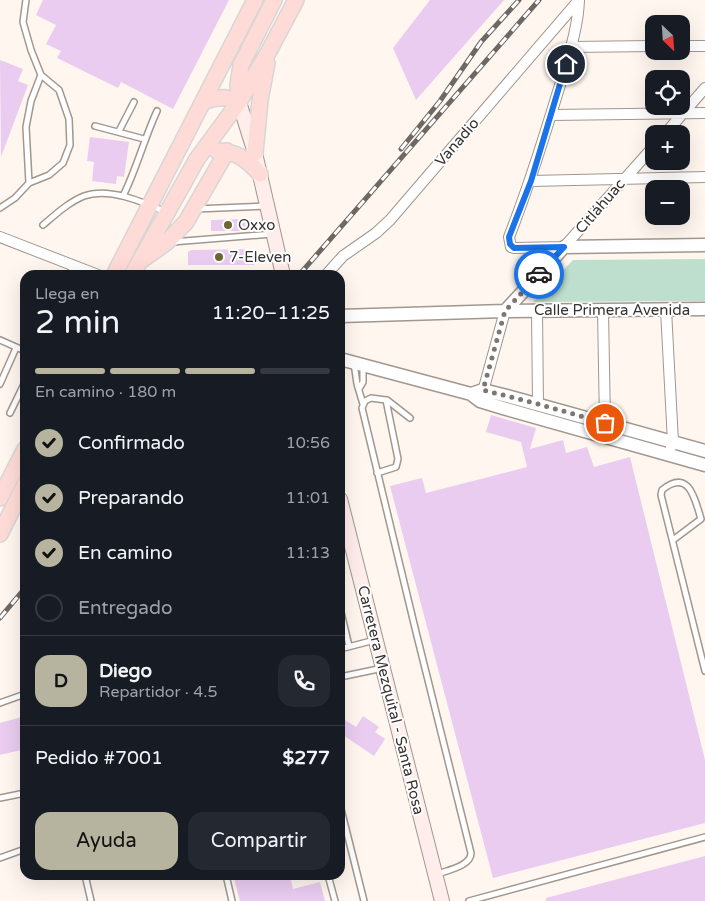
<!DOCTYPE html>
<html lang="es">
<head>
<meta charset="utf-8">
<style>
  :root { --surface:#171b24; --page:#242831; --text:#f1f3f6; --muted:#9ea1a6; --line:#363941; --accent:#b6b49e }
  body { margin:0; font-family:"Varela Round",sans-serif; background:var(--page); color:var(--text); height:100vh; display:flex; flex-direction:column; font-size:19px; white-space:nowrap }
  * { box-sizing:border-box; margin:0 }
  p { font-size:16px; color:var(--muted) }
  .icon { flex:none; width:28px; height:28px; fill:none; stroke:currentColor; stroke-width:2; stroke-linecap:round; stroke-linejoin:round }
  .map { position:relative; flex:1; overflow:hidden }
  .side { position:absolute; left:20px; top:270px; width:325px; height:610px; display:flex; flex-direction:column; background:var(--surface); border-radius:15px; box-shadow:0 5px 20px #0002 }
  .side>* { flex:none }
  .needle { width:32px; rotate:155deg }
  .fabs { position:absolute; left:645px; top:15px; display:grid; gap:10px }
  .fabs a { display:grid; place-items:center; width:45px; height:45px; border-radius:10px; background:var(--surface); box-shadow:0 5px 20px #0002; font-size:25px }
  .pin { position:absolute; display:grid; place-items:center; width:42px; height:42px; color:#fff; margin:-21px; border:2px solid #fff; border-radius:50%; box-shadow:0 1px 5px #0007 }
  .courier { position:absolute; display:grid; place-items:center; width:50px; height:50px; margin:-25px; border:4px solid #1a73e8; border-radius:50%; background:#fff; color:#222; box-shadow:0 1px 6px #0007 }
  .summary em { font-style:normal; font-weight:600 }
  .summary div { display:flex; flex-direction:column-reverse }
  .summary { display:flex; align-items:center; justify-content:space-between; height:85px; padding:0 15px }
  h1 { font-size:32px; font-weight:600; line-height:38px }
  .bar { display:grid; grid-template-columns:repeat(4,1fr); gap:8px 5px; align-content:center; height:60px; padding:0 15px }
  .bar i { height:6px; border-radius:4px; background:var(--line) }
  .bar .on { background:var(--accent) }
  .bar p { grid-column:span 4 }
  .line { display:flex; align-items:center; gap:12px; padding:0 15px; border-top:1px solid var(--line) }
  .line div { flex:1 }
  .round { display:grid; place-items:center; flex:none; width:52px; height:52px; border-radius:15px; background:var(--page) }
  ol { padding:0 15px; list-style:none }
  li { display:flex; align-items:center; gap:15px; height:55px }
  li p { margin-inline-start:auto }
  li .icon { padding:5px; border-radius:50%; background:var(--accent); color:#111; stroke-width:4 }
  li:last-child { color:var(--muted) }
  li i { width:28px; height:28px; border:2px solid var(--line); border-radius:50% }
  .button { display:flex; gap:10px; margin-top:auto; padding:10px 15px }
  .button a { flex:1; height:58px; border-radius:15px; background:var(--accent); color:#111; font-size:20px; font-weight:600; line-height:58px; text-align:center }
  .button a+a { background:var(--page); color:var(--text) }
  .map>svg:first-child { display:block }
</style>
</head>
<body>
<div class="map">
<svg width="705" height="901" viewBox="0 0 705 901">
  <rect width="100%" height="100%" fill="#fef6ef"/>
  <!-- green -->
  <path fill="#bedfcd" d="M705,259V301L533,302L573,260Z"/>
  <!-- building -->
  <path fill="#e9ccf0" d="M43,0H229L173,109L121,82L118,88L57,58L61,51L46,44L56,25L36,15Z
    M430,0H504L416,100L393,48Z
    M0,60L23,69L18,81L28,85L1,157Z
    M90,137L129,142L124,177L117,176L116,184L92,181L94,162L87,161Z
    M245,219L246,231H211V220Z
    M251,249L253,254L254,265H188V252L191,250Z
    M491,415L536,428L530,449L563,440L566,453L587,447L594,467L630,457L705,760V823L493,878L390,486L422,478L426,493L527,467L521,442L486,432Z
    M25,716V749L0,755V723Z
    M363,716L379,727L375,732L385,739L374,756L340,733V728L345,720L356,727Z
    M705,856V901H546V898Z
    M233,875H290L293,889L320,882L325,901H240Z"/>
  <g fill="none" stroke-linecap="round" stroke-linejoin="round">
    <defs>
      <path id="service" d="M95,126L144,139
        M119,131L134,102
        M29,183L26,127L31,101L41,75
        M123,196C137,168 144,139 157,111
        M0,208L15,198L29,183L49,175L63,163L70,145L69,119L59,90L41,75L31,50L23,22L26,0
        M195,209L267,206
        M43,225C56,214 69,202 84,196C109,187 143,202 166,212
        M172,242L273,234
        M70,275L73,266
        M0,340L25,351
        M354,363L357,384L363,404
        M0,384L16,348
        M359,389L363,382V365
        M387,400L410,418
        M10,413L25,382
        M377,473L396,467L398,459L386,400L371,398L365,401L362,408L416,632L471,853C471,866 448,870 438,874
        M673,540L701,519C695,499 689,468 662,490L661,495L705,671
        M340,608L349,646
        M340,649L375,640
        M340,677L383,668
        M0,703L25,694
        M0,798L25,793
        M340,805L364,901
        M0,858L25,849
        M85,875L91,901
        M226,875L232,901
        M328,875L335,901
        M469,901L705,837"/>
      <path id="minor" d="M579,0C578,29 568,57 560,85C544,137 529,186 509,237L511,247L514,248L564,247L654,146
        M681,46H705
        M571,47L654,46
        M551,115L705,113
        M665,134L705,88
        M531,181L705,177
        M0,237L98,275
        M326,275L343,256L376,233L390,220L579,0
        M666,310L673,442L671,447
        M537,311L538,404
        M603,311L605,423
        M482,395L505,311"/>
      <path id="tertiary" d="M505,311L564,247L705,245
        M340,316L505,311L705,309
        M340,359L471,394L480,401L503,408L705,465
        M471,394L483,390L507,396L705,451"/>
      <path id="secondary" d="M239,102L255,153L283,275
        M340,499L442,901"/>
      <path id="primary" d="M203,102C216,97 226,96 239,102
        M239,102L238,85L241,65L274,0
        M217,151C237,151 247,160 260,174
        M255,153L260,100L267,63
        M142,260L166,243L186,222L227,151
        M114,275L255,0
        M132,275L197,159L239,102L269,51L296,0
        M0,498L25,449
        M0,534L25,484"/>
    </defs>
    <!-- service casing -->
    <use href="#service" stroke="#a1978f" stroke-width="8"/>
    <!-- minor casing -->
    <use href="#minor" stroke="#a1978f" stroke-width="12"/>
    <!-- tertiary casing -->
    <use href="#tertiary" stroke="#a1978f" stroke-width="15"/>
    <!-- secondary casing -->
    <use href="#secondary" stroke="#a1978f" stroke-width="16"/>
    <!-- primary casing -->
    <use href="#primary" stroke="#d7d6d6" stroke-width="18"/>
    <!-- service -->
    <use href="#service" stroke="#fff" stroke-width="5"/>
    <!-- minor -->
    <use href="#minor" stroke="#fff" stroke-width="10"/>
    <!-- tertiary -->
    <use href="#tertiary" stroke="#fff" stroke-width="12"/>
    <!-- secondary -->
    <use href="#secondary" stroke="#feedeb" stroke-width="14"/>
    <!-- primary -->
    <use href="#primary" stroke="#fedbd6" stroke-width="15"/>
    <defs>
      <path id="rail" d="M401,149L440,101L481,42L519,0
        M299,275L539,0
        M0,618L25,588"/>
    </defs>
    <!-- rail casing -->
    <use href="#rail" stroke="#6d6863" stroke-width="5"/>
    <!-- rail -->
    <use href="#rail" stroke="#fff" stroke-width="3" stroke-dasharray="9" stroke-linecap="butt"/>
  </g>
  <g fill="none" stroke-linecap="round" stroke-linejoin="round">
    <!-- done -->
    <path stroke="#7d7773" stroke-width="5" stroke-dasharray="0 9" d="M539,274L505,311L483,390L538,404L605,423"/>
    <!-- route -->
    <path stroke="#1a73e8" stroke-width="6" d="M539,274L564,247L514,248L510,244L509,237L531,181L566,64"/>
  </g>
  <!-- markers -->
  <g fill="#6d6633" stroke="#fff" stroke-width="2">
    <circle cx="228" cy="225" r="5"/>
    <circle cx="219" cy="257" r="5"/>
  </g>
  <g text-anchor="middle" stroke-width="4" stroke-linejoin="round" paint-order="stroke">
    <!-- street labels -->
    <g font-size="15" fill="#373330" stroke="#fff">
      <text transform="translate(457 142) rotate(-49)" y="5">Vanadio</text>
      <text transform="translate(600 206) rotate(-49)" y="5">Citláhuac</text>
      <text x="612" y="315">Calle Primera Avenida</text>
      <text transform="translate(391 700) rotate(76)" y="5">Carretera Mezquital - Santa Rosa</text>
    </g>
    <!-- poi labels -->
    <g font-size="15" fill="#373330" stroke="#fff" text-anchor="start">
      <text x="238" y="230">Oxxo</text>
      <text x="229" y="262">7-Eleven</text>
    </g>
  </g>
</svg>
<div class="fabs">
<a><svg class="needle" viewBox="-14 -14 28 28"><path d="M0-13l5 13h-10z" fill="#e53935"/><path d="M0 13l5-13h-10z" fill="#9ea1a6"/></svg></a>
<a><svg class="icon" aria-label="locate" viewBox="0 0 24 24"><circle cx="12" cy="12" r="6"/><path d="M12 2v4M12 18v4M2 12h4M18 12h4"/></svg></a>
<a>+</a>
<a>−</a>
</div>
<div class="pin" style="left:605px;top:423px;background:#ea580c"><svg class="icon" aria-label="bag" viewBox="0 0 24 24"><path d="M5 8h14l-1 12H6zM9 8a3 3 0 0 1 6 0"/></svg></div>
<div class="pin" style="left:566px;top:64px;background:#1f2937"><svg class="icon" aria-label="home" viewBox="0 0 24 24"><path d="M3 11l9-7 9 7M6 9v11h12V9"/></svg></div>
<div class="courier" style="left:539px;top:274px"><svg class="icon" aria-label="car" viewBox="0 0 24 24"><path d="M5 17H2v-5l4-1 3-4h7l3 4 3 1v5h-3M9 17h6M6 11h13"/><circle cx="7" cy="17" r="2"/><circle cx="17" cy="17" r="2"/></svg></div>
<section class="side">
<div class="summary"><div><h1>2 min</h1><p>Llega en</p></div><em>11:20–11:25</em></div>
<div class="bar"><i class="on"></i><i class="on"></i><i class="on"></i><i></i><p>En camino · 180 m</p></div>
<ol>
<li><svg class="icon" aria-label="check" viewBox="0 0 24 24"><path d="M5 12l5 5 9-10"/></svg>Confirmado<p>10:56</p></li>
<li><svg class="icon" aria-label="check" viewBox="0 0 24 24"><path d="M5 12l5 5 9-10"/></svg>Preparando<p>11:01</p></li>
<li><svg class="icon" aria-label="check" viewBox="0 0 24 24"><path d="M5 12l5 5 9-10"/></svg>En camino<p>11:13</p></li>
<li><i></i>Entregado</li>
</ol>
<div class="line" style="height:90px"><b class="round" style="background:var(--accent);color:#111">D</b><div><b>Diego</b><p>Repartidor · 4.5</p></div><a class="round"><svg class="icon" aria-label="phone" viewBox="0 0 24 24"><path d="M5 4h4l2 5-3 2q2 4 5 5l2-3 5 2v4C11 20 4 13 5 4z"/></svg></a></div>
<div class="line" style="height:65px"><div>Pedido #7001</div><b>$277</b></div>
<div class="button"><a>Ayuda</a><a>Compartir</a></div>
</section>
</div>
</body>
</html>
